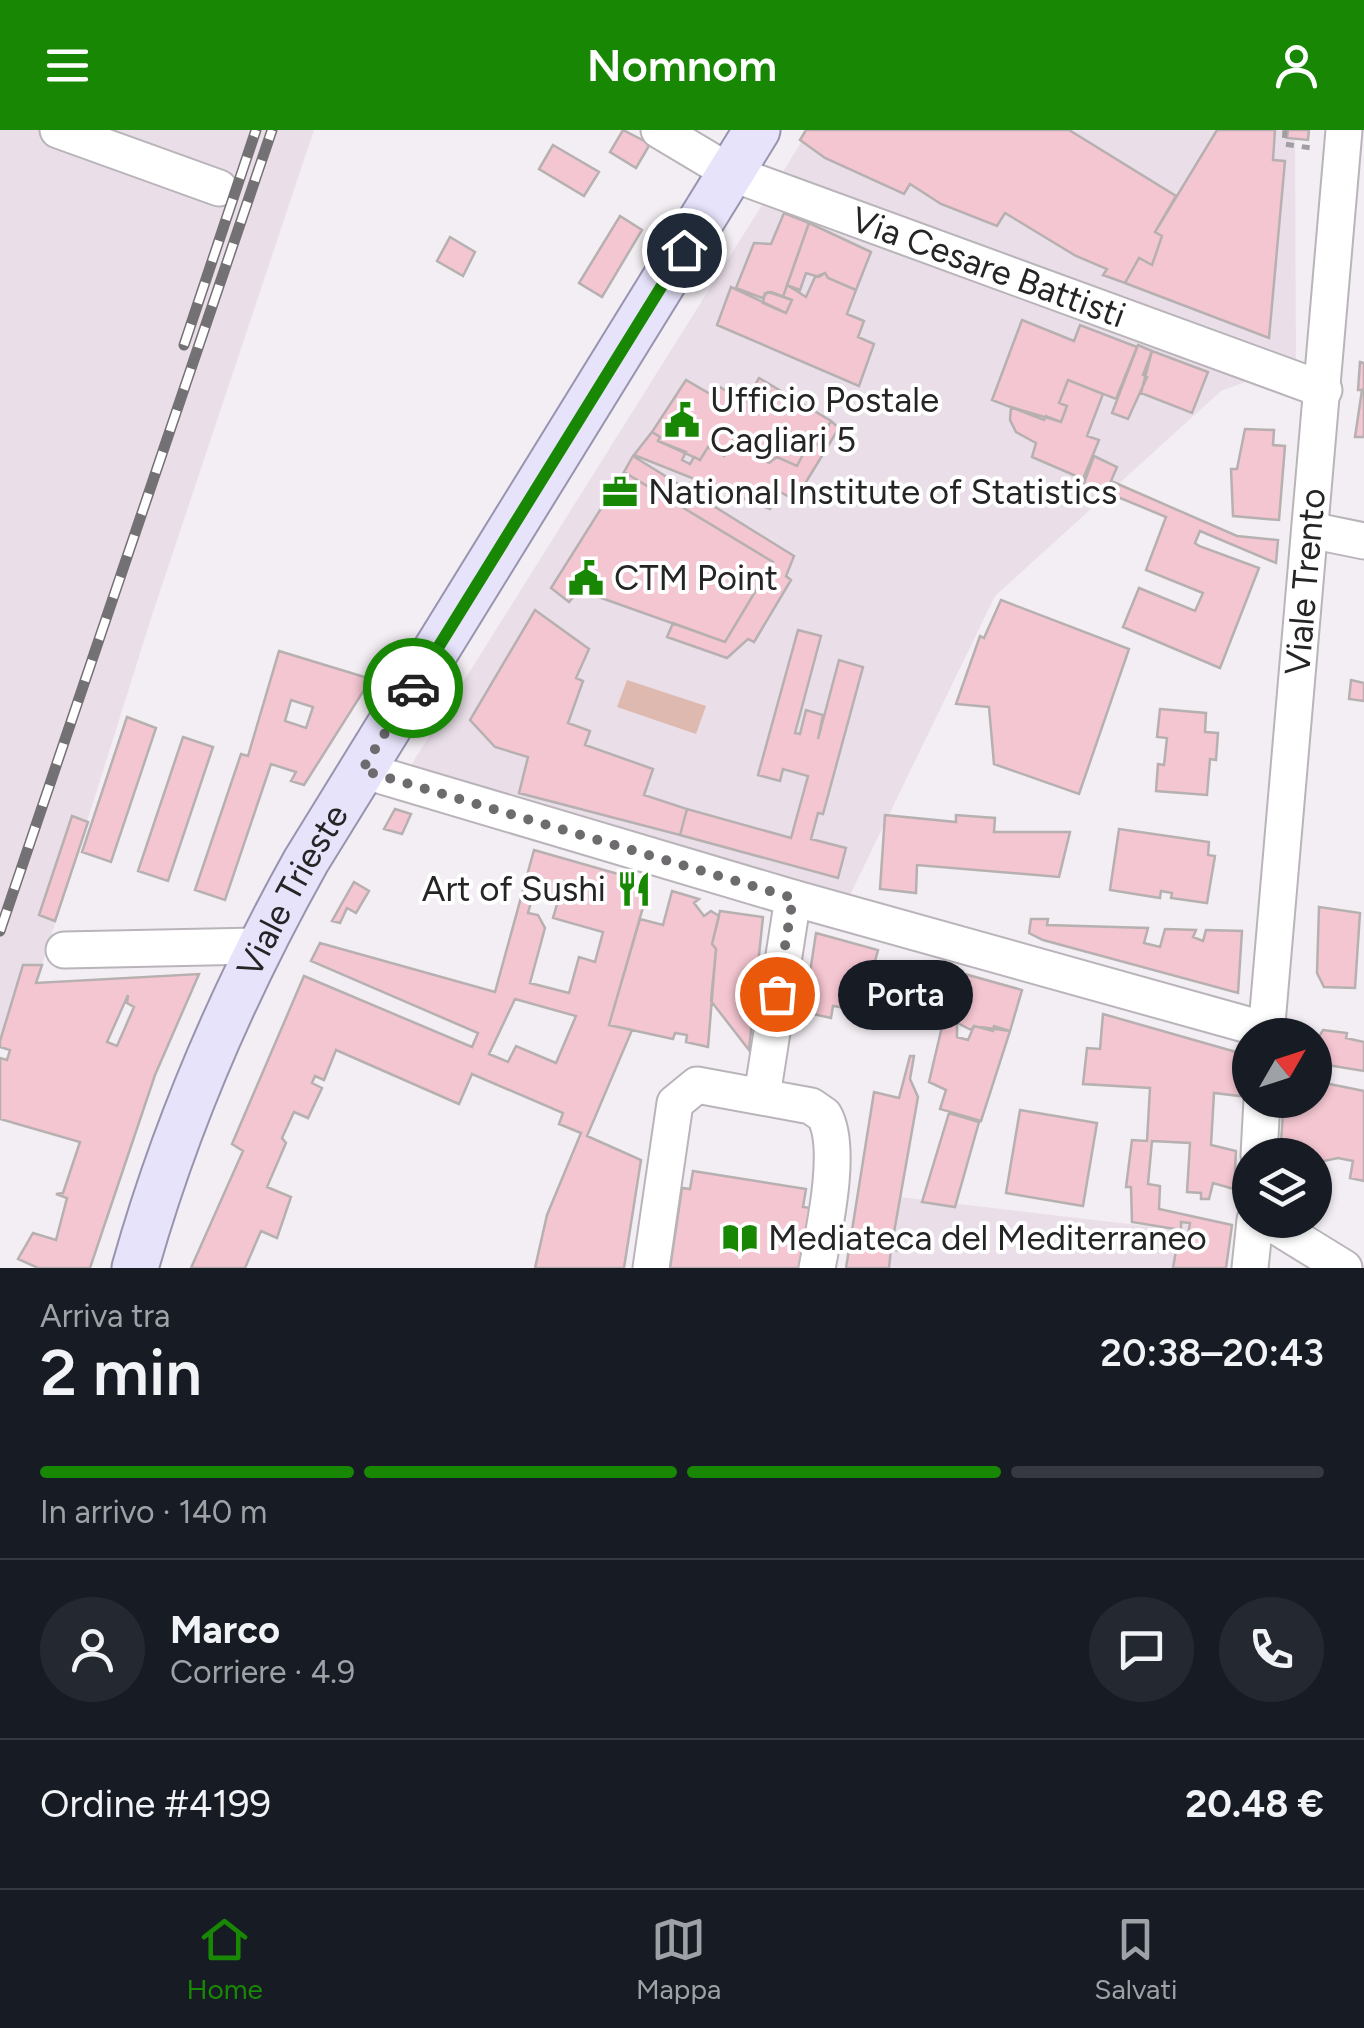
<!DOCTYPE html>
<html lang="it">
<head>
<meta charset="utf-8">
<style>
  :root { --surface:#171b24; --page:#242831; --text:#f1f3f6; --muted:#9ea1a6; --line:#363941; --accent:#188804 }
  body { margin:0; font-family:Figtree,sans-serif; background:var(--page); color:var(--text); height:100vh; display:flex; flex-direction:column; font-size:38px; white-space:nowrap }
  * { box-sizing:border-box; margin:0 }
  p { font-size:32px; color:var(--muted) }
  .icon { flex:none; width:55px; height:55px; fill:none; stroke:currentColor; stroke-width:2; stroke-linecap:round; stroke-linejoin:round }
  .map { position:relative; height:1138px; overflow:hidden }
  .sheet { display:flex; flex-direction:column; background:var(--surface); flex:1 }
  .sheet>* { flex:none }
  .needle { width:65px; rotate:51deg }
  .fabs { position:absolute; left:1232px; top:888px; display:grid; gap:20px }
  .fabs a { display:grid; place-items:center; width:100px; height:100px; border-radius:50%; background:var(--surface); box-shadow:0 2px 8px #0004; font-size:50px }
  .pin { position:absolute; display:grid; place-items:center; width:85px; height:85px; color:#fff; margin:-42px; border:5px solid #fff; border-radius:50%; box-shadow:0 2px 10px #0007 }
  .courier { position:absolute; display:grid; place-items:center; width:100px; height:100px; margin:-50px; border:8px solid #188804; border-radius:50%; background:#fff; color:#222; box-shadow:0 2px 12px #0007 }
  .bubble { position:absolute; height:70px; border-radius:35px; background:var(--surface); box-shadow:0 2px 8px #0004; font-size:32px; font-weight:600; line-height:70px; text-align:center }
  .headline em { font-style:normal; font-weight:600 }
  .headline div { display:flex; flex-direction:column-reverse }
  .headline { display:flex; align-items:center; justify-content:space-between; height:170px; padding:0 40px }
  h1 { font-size:65px; font-weight:600; line-height:75px }
  .bar { display:grid; grid-template-columns:repeat(4,1fr); gap:15px 10px; align-content:center; height:120px; padding:0 40px }
  .bar i { height:12px; border-radius:8px; background:var(--line) }
  .bar .selected { background:var(--accent) }
  .bar p { grid-column:span 4 }
  .line { display:flex; align-items:center; gap:25px; padding:0 40px; border-top:2px solid var(--line) }
  .line div { flex:1 }
  .round { display:grid; place-items:center; flex:none; width:105px; height:105px; border-radius:52px; background:var(--page) }
  header { display:flex; justify-content:space-between; align-items:center; height:130px; padding:0 40px; background:var(--accent); color:#fff; font-size:45px; font-weight:600 }
  .dock { display:flex; justify-content:space-around; align-items:center; height:140px; border-top:2px solid var(--line); background:var(--surface); font-size:28px; color:var(--muted) }
  .dock a { display:grid; justify-items:center; gap:5px }
  .dock .selected { color:var(--accent) }
  .map>svg:first-child { display:block }
</style>
</head>
<body>
<header><svg class="icon" aria-label="menu" viewBox="0 0 24 24"><path d="M4 6h16M4 12h16M4 18h16"/></svg>Nomnom<svg class="icon" aria-label="person" viewBox="0 0 24 24"><circle cx="12" cy="8" r="4"/><path d="M4 21q1-7 8-7t8 7"/></svg></header>
<div class="map">
<svg width="1364" height="1138" viewBox="0 0 1364 1138">
  <rect width="100%" height="100%" fill="#f3eef3"/>
  <!-- built -->
  <path fill="#eadfe9" d="M0,0H314L153,482L42,835H23L0,911Z
    M809,0H1295L1296,233L1221,261L995,466L850,765L398,656Z
    M900,1067L1180,1100L1181,1092L1190,1093L1188,1105L1179,1104L1173,1138H889L891,1119L900,1120L902,1111L893,1108Z"/>
  <!-- green -->
  <path fill="#ddb9af" d="M627,550L706,576L696,604L617,577Z"/>
  <!-- building -->
  <path fill="#f4c6d1" stroke="#b7b0b1" stroke-width="2.5" fill-rule="evenodd" d="M623,0L650,14L636,38L610,22Z
    M806,0H1069L1176,66L1155,102L1162,106L1152,135L1139,128L1125,153L1103,145L1107,139L1076,126L1005,83L997,96L941,74L910,54L904,64L825,28L800,10Z
    M1217,0H1275L1273,30L1285,31L1269,208L1125,153L1139,128L1152,135L1162,106L1155,102Z
    M1288,0H1309L1308,10L1287,8Z
    M553,15L599,42L584,66L539,39Z
    M784,83L809,93L783,167L768,162L762,168L736,158L754,113L771,114Z
    M620,86L642,100L602,167L579,153Z
    M809,93L871,122L856,160L828,148L825,143L819,147L806,143L800,160L787,155Z
    M450,107L475,122L463,146L437,131Z
    M825,143L828,148L856,160L847,184L864,191L858,207L874,214L859,256L717,195L731,157L786,183L792,170L783,167L787,155L806,167L815,147Z
    M771,162L792,170L786,183L763,173L765,163Z
    M1022,190L1074,211L1080,195L1137,217L1116,269L1068,250L1059,273L1067,276L1061,292L1046,286L1044,290L992,270Z
    M1138,215L1152,221L1143,245L1147,247L1128,289L1112,283Z
    M1152,221L1208,242L1192,283L1141,263Z
    M1360,232L1364,233V307H1355L1362,260H1358Z
    M759,248L831,291L818,315L810,311L797,336L777,327L769,333L754,324L758,316L737,304L724,326L708,317L700,330L658,311L660,307L652,302L686,250L712,265L718,256L745,272Z
    M1068,250L1103,264L1087,306L1099,310L1083,349L1032,327L1036,313L1016,302L1010,290L1011,277L1061,292L1067,276L1059,273Z
    M831,291L839,298L795,370L780,362L770,379L634,325L652,302L660,307L658,311L686,322L682,330L690,334L694,327L700,330L708,317L724,326L737,304L758,316L754,324L769,333L777,327L797,336L810,311L818,315Z
    M1245,299L1274,300L1273,315L1285,316L1279,390L1233,386L1231,339H1237Z
    M633,326L794,426L786,446L791,450L754,512L748,509L727,528L667,507L673,493L725,512L773,432L624,342Z
    M1094,326L1117,337L1111,351L1237,406L1278,410L1276,433L1200,401L1195,413L1199,416L1259,438L1220,538L1123,497L1139,458L1195,481L1203,463L1146,440L1166,387L1084,353Z
    M624,342L773,432L725,512L579,460L569,472L551,458Z
    M1001,470L1129,519L1079,664L994,634L989,577L956,574L980,506L984,508Z
    M535,480L589,519L576,548L583,551L568,593L590,601L585,615L653,639L644,665L687,679L680,705L519,663L528,627L495,617L470,590Z
    M798,500L821,506L795,603L800,604L806,580L823,585L818,609L839,530L863,537L823,684L818,683L811,709L846,718L838,748L680,705L687,679L791,708L808,646L783,639L780,651L758,645Z
    M279,521L371,549L304,655L291,651L296,642L271,634L225,770L195,760L241,624L248,626ZM291,570L313,577L306,598L285,591Z
    M1351,550L1364,553V571L1349,569Z
    M1160,579L1206,583L1205,602L1218,603L1216,630L1210,629L1207,665L1156,661L1158,634L1164,635L1167,608L1157,607Z
    M127,587L156,598L111,732L82,722Z
    M183,607L213,617L168,751L138,741Z
    M395,679L411,684L402,704L384,699Z
    M885,685L956,692V685L995,688L994,702H1070L1059,747L917,735L916,763L880,759Z
    M72,686L88,692L55,791L39,785Z
    M1119,699L1209,712L1208,725L1215,726L1207,773L1171,768L1172,763L1161,761L1160,768L1110,760Z
    M534,720L650,753L609,895L632,900L587,1006L641,1030L624,1138H535L547,1085L581,1003L559,994L563,983L472,944L459,974L336,920L324,950L315,946L312,953L322,958L308,988L294,982L282,1008L286,1013L267,1057L291,1067L277,1108L261,1101L245,1138H191L243,1021L232,1014L304,846L472,917L478,903L311,831L320,813L495,862ZM534,762L558,771L553,788L603,802L595,832L579,827L569,863L530,853L545,798L538,785L528,783ZM515,869L576,886L556,933L516,916L508,932L489,924Z
    M354,752L369,761L356,783L347,778L340,793L332,791Z
    M672,761L699,769L694,773L704,786L711,781L719,786L712,814L716,819L708,917L686,912L687,905L675,903L673,909L609,895L640,789L663,795Z
    M1319,777L1360,783L1355,858L1324,857L1317,843Z
    M720,781L763,787L749,920L711,871L716,819L712,814Z
    M1031,789H1048L1047,795L1148,798L1144,813L1160,817L1165,799L1196,800L1193,807L1203,811L1206,800L1242,801L1238,863L1043,810L1029,803Z
    M816,803L878,820L868,856L845,849L840,877L833,876L831,888L804,882Z
    M23,835H42L36,853L199,844L155,945L90,1138H38L18,1129L33,1103L56,1110L67,1068L56,1064L63,1063L80,1012L0,989V928L7,930L10,920L0,917V911ZM128,865L127,873L134,877L117,916L107,912Z
    M936,836L1022,860L1010,901L994,896L993,901L974,896L971,900L925,876Z
    M1103,884L1243,924L1240,966L1214,963L1211,1015L1236,1021L1234,1059L1213,1053L1209,1069H1201V1063L1187,1062L1190,1013L1152,1011L1148,1054L1160,1056L1159,1079L1232,1095L1226,1138H1173L1179,1103L1188,1105L1190,1093L1181,1092V1100L1132,1092L1131,1057H1126L1132,1010L1147,1011L1150,958L1083,954L1087,918L1100,919Z
    M944,888L957,892V907L968,910L974,896L1010,901L981,991L940,979L946,960L929,952Z
    M1323,900L1347,903L1346,908L1364,912V941L1315,933V913Z
    M910,926H914L910,949L918,967L893,1108L902,1110L900,1121L891,1119L889,1138H846L874,962L899,968Z
    M1315,951L1364,961V1051L1350,1048L1353,1031L1338,1028L1315,1033V1025H1280L1284,970H1315Z
    M1020,980L1097,993L1083,1076L1006,1063Z
    M949,983L979,992L955,1077L922,1072Z
    M693,1041L806,1059L803,1077L811,1078L802,1138H670L682,1058L690,1059Z"/>
  <g fill="none" stroke-linecap="round" stroke-linejoin="round">
    <defs>
      <g id="minor">
        <path d="M58,0L219,58"/>
        <path id="s1" d="M659,0L731,43L1324,260"/>
        <path d="M1310,400L1364,411"/>
        <path d="M362,640L793,768L1266,900"/>
        <path d="M64,820L259,816"/>
        <path id="s2" d="M1266,905L1344,0"/>
        <path d="M762,966L793,768"/>
        <path d="M1259,1025L1262,970"/>
        <path d="M1266,1090L1344,1138"/>
        <path d="M651,1138L675,973L697,955L811,976L824,985C843,1017 824,1101 817,1138"/>
        <path d="M1250,1138L1255,1090"/>
      </g>
      <g id="major">
        <path id="s3" d="M135,1138C175,996 234,860 306,731L757,0"/>
      </g>
    </defs>
    <!-- minor casing -->
    <use href="#minor" stroke="#b9b4b9" stroke-width="39"/>
    <!-- major casing -->
    <use href="#major" stroke="#9894af" stroke-width="49"/>
    <!-- path -->
    <path stroke="#a19ea1" stroke-width="5" stroke-dasharray="8 8" stroke-linecap="butt" d="M1285,0L1284,14L1311,18"/>
    <!-- minor -->
    <use href="#minor" stroke="#fff" stroke-width="35"/>
    <!-- major -->
    <use href="#major" stroke="#e6e3fb" stroke-width="45"/>
    <defs>
      <path id="rail" d="M184,215L256,0
        M0,801L272,0"/>
    </defs>
    <!-- rail casing -->
    <use href="#rail" stroke="#737173" stroke-width="11"/>
    <!-- rail -->
    <use href="#rail" stroke="#fff" stroke-width="8" stroke-dasharray="22" stroke-linecap="butt"/>
  </g>
  <g fill="none" stroke-linecap="round" stroke-linejoin="round">
    <!-- done -->
    <path stroke="#6e6b6e" stroke-width="10" stroke-dasharray="0 18" d="M413,558L362,640L793,768L777,864"/>
    <!-- route -->
    <path stroke="#188804" stroke-width="12" d="M413,558L684,120"/>
  </g>
  <!-- icons -->
  <defs>
    <symbol id="civic-bare" viewBox="-9 -9 18 18"><path d="M-.6-6.5H3V-4.5H.6V-3L4-1V1h2V6H-6V1h2V-1L-.6-3ZM-1.2 2.5V6h2.4V2.5Z" fill="#188804" stroke="#fff" stroke-width="2.5" paint-order="stroke"/></symbol>
    <symbol id="office-bare" viewBox="-9 -9 18 18"><path d="M-6-3h4V-5.5h4V-3h4V5H-6ZM-1-4.5V-3h2v-1.5ZM-6 0V1H6V0Z" fill="#188804" stroke="#fff" stroke-width="2.5" paint-order="stroke"/></symbol>
    <symbol id="restaurant-bare" viewBox="-9 -9 18 18"><path d="M-5-6h1v4h1v-4h1v4h1v-4h1v5L-1.5 .5V6h-2V.5L-5-1ZM5-6V6H3V1.5H1.5Q1.5-4 5-6Z" fill="#188804" stroke="#fff" stroke-width="2.5" paint-order="stroke"/></symbol>
    <symbol id="library-bare" viewBox="-9 -9 18 18"><path d="M-6-4Q-3-5.5-.7-3.5V5Q-3 3-6 4ZM6-4Q3-5.5 .7-3.5V5Q3 3 6 4Z" fill="#188804" stroke="#fff" stroke-width="2.5" paint-order="stroke"/></symbol>
  </defs>
  <g fill-rule="evenodd">
    <use href="#civic-bare" x="657" y="265" width="50" height="50"/>
    <use href="#office-bare" x="595" y="337" width="50" height="50"/>
    <use href="#civic-bare" x="561" y="423" width="50" height="50"/>
    <use href="#restaurant-bare" x="609" y="734" width="50" height="50"/>
    <use href="#library-bare" x="715" y="1083" width="50" height="50"/>
  </g>
  <g text-anchor="middle" stroke-width="8" stroke-linejoin="round" paint-order="stroke">
    <!-- street labels -->
    <g font-size="35" fill="#262526" stroke="#fff">
      <text dy="12" stroke="none"><textPath href="#s1" startOffset="358">Via Cesare Battisti</textPath></text>
      <text dy="12" stroke="none"><textPath href="#s2" startOffset="455">Viale Trento</textPath></text>
      <text dy="12" stroke="none"><textPath href="#s3" startOffset="410">Viale Trieste</textPath></text>
    </g>
    <!-- poi labels -->
    <g font-size="35" fill="#262526" stroke="#fff" text-anchor="start">
      <text x="710" y="282">Ufficio Postale<tspan x="710" dy="40">Cagliari 5</tspan></text>
      <text x="648" y="374">National Institute of Statistics</text>
      <text x="614" y="460">CTM Point</text>
      <text x="606" y="771" text-anchor="end">Art of Sushi</text>
      <text x="768" y="1120">Mediateca del Mediterraneo</text>
    </g>
  </g>
</svg>
<div class="fabs">
<a><svg class="needle" viewBox="-14 -14 28 28"><path d="M0-13l5 13h-10z" fill="#e53935"/><path d="M0 13l5-13h-10z" fill="#9ea1a6"/></svg></a>
<a><svg class="icon" aria-label="layers" viewBox="0 0 24 24"><path d="M12 4l9 5-9 5-9-5zM3 14l9 5 9-5"/></svg></a>
</div>
<div class="pin" style="left:777px;top:864px;background:#ea580c"><svg class="icon" aria-label="bag" viewBox="0 0 24 24"><path d="M5 8h14l-1 12H6zM9 8a3 3 0 0 1 6 0"/></svg></div>
<div class="pin" style="left:684px;top:120px;background:#1f2937"><svg class="icon" aria-label="home" viewBox="0 0 24 24"><path d="M3 11l9-7 9 7M6 9v11h12V9"/></svg></div>
<div class="courier" style="left:413px;top:558px"><svg class="icon" aria-label="car" viewBox="0 0 24 24"><path d="M5 17H2v-5l4-1 3-4h7l3 4 3 1v5h-3M9 17h6M6 11h13"/><circle cx="7" cy="17" r="2"/><circle cx="17" cy="17" r="2"/></svg></div>
<div class="bubble" style="left:838px;top:830px;width:135px">Porta</div>
</div>
<section class="sheet">
<div class="headline"><div><h1>2 min</h1><p>Arriva tra</p></div><em>20:38–20:43</em></div>
<div class="bar"><i class="selected"></i><i class="selected"></i><i class="selected"></i><i></i><p>In arrivo · 140 m</p></div>
<div class="line" style="height:180px"><a class="round"><svg class="icon" aria-label="person" viewBox="0 0 24 24"><circle cx="12" cy="8" r="4"/><path d="M4 21q1-7 8-7t8 7"/></svg></a><div><b>Marco</b><p>Corriere · 4.9</p></div><a class="round"><svg class="icon" aria-label="chat" viewBox="0 0 24 24"><path d="M4 5h16v11H9l-5 4z"/></svg></a><a class="round"><svg class="icon" aria-label="phone" viewBox="0 0 24 24"><path d="M5 4h4l2 5-3 2q2 4 5 5l2-3 5 2v4C11 20 4 13 5 4z"/></svg></a></div>
<div class="line" style="height:130px"><div>Ordine #4199</div><b>20.48 €</b></div>
</section>
<nav class="dock">
<a class="selected"><svg class="icon" aria-label="home" viewBox="0 0 24 24"><path d="M3 11l9-7 9 7M6 9v11h12V9"/></svg>Home</a>
<a><svg class="icon" aria-label="map" viewBox="0 0 24 24"><path d="M3 6l6-2 6 2 6-2v14l-6 2-6-2-6 2zM9 4v14M15 6v14"/></svg>Mappa</a>
<a><svg class="icon" aria-label="saved" viewBox="0 0 24 24"><path d="M7 4h10v16l-5-4-5 4z"/></svg>Salvati</a>
</nav>
</body>
</html>
